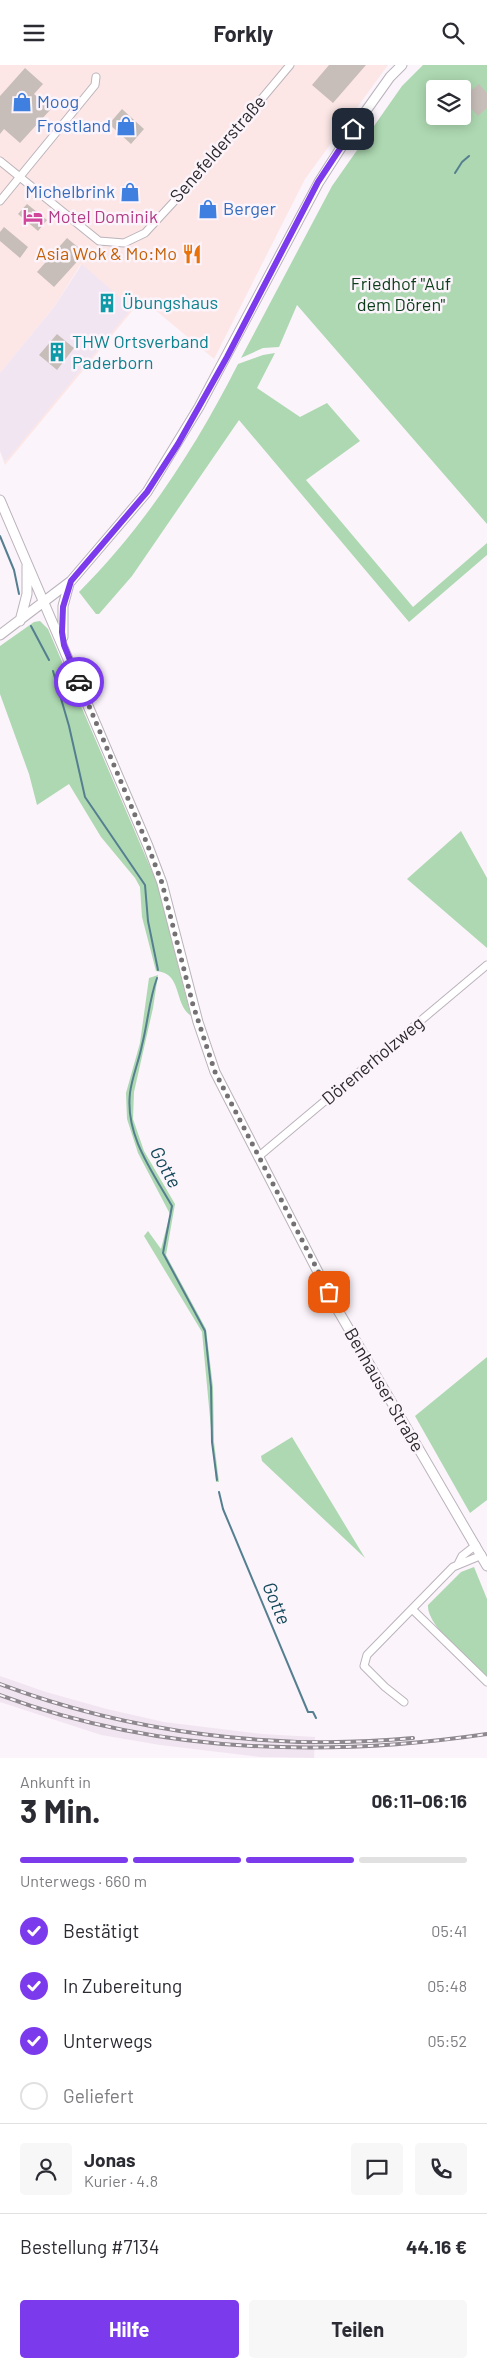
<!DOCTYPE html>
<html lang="de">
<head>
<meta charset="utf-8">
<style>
  :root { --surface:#fff; --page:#f7f7f7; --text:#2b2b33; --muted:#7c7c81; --line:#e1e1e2; --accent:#7c3aed }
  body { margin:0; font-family:Barlow,sans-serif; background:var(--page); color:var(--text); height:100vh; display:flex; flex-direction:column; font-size:19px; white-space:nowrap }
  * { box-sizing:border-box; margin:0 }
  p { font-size:16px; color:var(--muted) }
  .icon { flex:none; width:28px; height:28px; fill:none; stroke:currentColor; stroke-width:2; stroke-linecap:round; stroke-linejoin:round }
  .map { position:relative; height:1693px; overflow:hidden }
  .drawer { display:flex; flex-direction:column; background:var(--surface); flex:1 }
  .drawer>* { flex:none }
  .fabs { position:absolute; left:426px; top:15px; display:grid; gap:10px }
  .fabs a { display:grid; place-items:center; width:45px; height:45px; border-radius:5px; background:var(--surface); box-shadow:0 2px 12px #0003; font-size:25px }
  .pin { position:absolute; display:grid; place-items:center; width:42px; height:42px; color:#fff; margin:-21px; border-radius:10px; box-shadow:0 2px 8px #0006 }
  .courier { position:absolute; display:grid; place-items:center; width:50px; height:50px; margin:-25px; border:4px solid #7c3aed; border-radius:50%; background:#fff; color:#222; box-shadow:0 1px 6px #0007 }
  .headline em { font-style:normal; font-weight:700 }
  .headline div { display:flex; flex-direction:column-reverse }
  .headline { display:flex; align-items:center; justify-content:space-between; height:85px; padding:0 20px }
  h1 { font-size:32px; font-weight:700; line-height:38px }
  .bar { display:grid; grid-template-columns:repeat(4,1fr); gap:8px 5px; align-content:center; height:60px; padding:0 20px }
  .bar i { height:6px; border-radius:4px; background:var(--line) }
  .bar .on { background:var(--accent) }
  .bar p { grid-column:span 4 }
  .line { display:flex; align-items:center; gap:12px; padding:0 20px; border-top:1px solid var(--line) }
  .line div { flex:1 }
  .round { display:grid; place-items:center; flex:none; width:52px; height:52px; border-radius:5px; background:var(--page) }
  ol { padding:0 20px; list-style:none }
  li { display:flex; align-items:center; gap:15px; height:55px }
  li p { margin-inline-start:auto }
  li .icon { padding:5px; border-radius:50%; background:var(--accent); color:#fff; stroke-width:4 }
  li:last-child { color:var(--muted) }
  li i { width:28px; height:28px; border:2px solid var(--line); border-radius:50% }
  .primary-button { display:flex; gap:10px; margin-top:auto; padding:10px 20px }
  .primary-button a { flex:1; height:58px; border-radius:5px; background:var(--accent); color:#fff; font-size:20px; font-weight:700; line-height:58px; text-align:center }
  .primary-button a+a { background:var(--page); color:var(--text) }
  header { display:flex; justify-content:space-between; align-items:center; height:65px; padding:0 20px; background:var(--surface); font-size:22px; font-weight:700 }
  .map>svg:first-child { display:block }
</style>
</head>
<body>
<header><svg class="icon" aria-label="menu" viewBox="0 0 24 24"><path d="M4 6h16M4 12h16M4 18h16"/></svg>Forkly<svg class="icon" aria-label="search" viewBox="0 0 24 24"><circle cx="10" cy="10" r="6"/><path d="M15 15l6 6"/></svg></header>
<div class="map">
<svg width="487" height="1693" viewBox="0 0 487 1693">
  <rect width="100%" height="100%" fill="#fbf4fb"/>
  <!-- commercial -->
  <path fill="#fce7e6" d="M0,0H388L305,114L214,294L142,234L5,400L0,386L6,397L81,199L54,242L0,308Z"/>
  <!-- built -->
  <path fill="#f2e5f2" d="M82,199L132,243L5,397L0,386V308L54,242Z
    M0,1611L46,1627L107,1644L164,1657L262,1669L315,1672L314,1693L260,1692L160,1680L101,1670L0,1637Z"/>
  <!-- green -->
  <path fill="#add8b1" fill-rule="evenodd" d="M423,0H487V459L297,240L279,282L263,283L241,293L332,121L402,21ZM435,24H462V51H435Z
    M275,288L257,323L300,352L327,338L360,376L306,415L413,542L487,478V490L409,557L239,355L132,511L99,549H96L79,527C145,461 196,382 238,299L263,290Z
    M40,556L48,564L157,818L191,951C173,938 183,908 156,906L142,852L140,822L135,813L101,772L69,719L37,740L29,709L0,629V581L34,557Z
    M461,766L487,813V883L407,814Z
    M158,910L153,943L134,1027L133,1054L144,1086L175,1139L166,1190L206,1264L213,1322L214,1377L219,1417H216L202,1267L144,1171L148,1166L161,1184L170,1149L138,1088L127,1054L126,1028L140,978L149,913Z
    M487,1292V1435L470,1448L415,1351Z
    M292,1372L365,1493L262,1396L261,1391Z
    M474,1502L487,1534V1613C472,1598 426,1561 428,1540L461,1507Z"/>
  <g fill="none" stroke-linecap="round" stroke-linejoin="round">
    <!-- stream -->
    <path stroke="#557f90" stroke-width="2" d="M455,108L462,97L469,91
      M0,471L14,505L19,529
      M31,561L49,595
      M53,606L69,661L85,732L145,820L148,856L158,905
      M157,913C149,935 148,957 142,980C139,996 132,1012 130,1028C125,1070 152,1106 172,1141L163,1188L205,1266L211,1322L212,1377L217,1415
      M219,1427L223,1444L308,1647H313L316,1653"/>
  </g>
  <!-- building -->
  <path fill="#c8beb9" d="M329,0H366L333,38L312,20Z
    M25,3L43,19L34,29L51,44L20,78L4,64L0,69V31Z
    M479,19L487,28V43L478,51L470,42L466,45L462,40V33Z
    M122,44L144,64L131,79L109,59Z
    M27,139L47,155L38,166L18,149Z
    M4,162L28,182L20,193L0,176V167Z
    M67,173L85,188L54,222L37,207Z
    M57,269L74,283L57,305L39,290Z"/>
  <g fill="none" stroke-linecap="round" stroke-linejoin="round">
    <defs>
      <path id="minor" d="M0,96L99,176L124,178L145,168L193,116L290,0
        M0,136L95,20L96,12
        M258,1092L487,900
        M458,1499L462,1491L476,1480
        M412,1544L487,1617
        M404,1637L385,1622L364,1601L367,1590L453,1502L482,1490"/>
      <path id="major" d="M0,435L148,781L162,818L198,957L215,1007L336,1242L487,1501
        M20,556L27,529V501
        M0,570L71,516L147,427L199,342L319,117L353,64L390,12L402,0
        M63,572V541L69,519"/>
    </defs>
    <!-- minor casing -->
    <use href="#minor" stroke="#bbb3bb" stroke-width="9"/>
    <!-- major casing -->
    <use href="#major" stroke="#bbb3bb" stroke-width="11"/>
    <!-- minor -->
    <use href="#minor" stroke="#fff" stroke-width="7"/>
    <!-- major -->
    <use href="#major" stroke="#fff" stroke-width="9"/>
    <defs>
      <path id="rail" d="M0,1619C130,1668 275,1686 413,1673
        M0,1630C156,1688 324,1693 487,1669"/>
    </defs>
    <!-- rail casing -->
    <use href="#rail" stroke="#8e898e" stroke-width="4"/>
    <!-- rail -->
    <use href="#rail" stroke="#fbf4fb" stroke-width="2" stroke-dasharray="5.5" stroke-linecap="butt"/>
  </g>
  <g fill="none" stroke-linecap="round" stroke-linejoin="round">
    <!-- done -->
    <path stroke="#747074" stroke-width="5" stroke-dasharray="0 9" d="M79,617L148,781L162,818L193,940L215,1007L329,1227"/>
    <!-- route -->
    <path stroke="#7c3aed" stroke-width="6" d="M79,617L64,580L62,567L63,542L71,516L147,427L178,379L227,292L318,117L353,64"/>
  </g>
  <!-- icons -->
  <defs>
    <symbol id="shop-bare" viewBox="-9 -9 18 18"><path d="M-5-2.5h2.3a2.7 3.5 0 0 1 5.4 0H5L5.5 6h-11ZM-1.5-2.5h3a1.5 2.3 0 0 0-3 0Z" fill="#3f7fe0" stroke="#fbf4fb" stroke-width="2.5" paint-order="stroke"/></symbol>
    <symbol id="hotel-bare" viewBox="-9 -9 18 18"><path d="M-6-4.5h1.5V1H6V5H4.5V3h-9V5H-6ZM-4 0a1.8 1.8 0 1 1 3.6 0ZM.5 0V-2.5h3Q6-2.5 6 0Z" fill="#d1479c" stroke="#fbf4fb" stroke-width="2.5" paint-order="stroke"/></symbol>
    <symbol id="restaurant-bare" viewBox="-9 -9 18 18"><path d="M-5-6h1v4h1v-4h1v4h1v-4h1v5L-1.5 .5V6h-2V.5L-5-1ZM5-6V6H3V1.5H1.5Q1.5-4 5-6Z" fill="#e8710a" stroke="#fbf4fb" stroke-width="2.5" paint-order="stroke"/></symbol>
    <symbol id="building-bare" viewBox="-9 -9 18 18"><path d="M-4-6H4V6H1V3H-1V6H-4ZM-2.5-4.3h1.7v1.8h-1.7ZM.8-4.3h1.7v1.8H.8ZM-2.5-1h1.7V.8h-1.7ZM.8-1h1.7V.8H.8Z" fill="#0f9aa8" stroke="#fbf4fb" stroke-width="2.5" paint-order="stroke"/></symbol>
  </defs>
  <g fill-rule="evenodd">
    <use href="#shop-bare" x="8" y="23" width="28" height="28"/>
    <use href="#shop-bare" x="112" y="47" width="28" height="28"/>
    <use href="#shop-bare" x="116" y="113" width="28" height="28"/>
    <use href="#shop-bare" x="194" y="130" width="28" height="28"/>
    <use href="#hotel-bare" x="19" y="138" width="28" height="28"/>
    <use href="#restaurant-bare" x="178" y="175" width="28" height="28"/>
    <use href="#building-bare" x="93" y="224" width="28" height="28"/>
    <use href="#building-bare" x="43" y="273" width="28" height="28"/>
  </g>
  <g text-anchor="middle" stroke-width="5" stroke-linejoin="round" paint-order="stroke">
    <!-- shop labels -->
    <g font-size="18" fill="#366cbe" stroke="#fbf4fb" text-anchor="start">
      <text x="37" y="43">Moog</text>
      <text x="111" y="67" text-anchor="end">Frostland</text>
      <text x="115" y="133" text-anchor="end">Michelbrink</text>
      <text x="223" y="150">Berger</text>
    </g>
    <!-- street labels -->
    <g font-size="18" fill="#2c292c" stroke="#fbf4fb">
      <text transform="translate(218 84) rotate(-49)" y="6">Senefelderstraße</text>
      <text transform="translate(373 996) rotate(-40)" y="6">Dörenerholzweg</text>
      <text transform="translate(384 1325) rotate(60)" y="6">Benhauser Straße</text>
    </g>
    <!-- hotel labels -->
    <g font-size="18" fill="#b23c85" stroke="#fbf4fb" text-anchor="start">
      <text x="48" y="158">Motel Dominik</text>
    </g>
    <!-- food labels -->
    <g font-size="18" fill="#c56008" stroke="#fbf4fb" text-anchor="end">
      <text x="177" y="195">Asia Wok &amp; Mo:Mo</text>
    </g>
    <!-- park labels -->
    <g font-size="18" fill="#0b3d18" stroke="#fbf4fb">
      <text x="401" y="225">Friedhof "Auf<tspan x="401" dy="21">dem Dören"</tspan></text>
    </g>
    <!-- culture labels -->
    <g font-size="18" fill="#0d838f" stroke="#fbf4fb" text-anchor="start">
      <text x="122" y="244">Übungshaus</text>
      <text x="72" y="283">THW Ortsverband<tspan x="72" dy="21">Paderborn</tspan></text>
    </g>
    <!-- water labels -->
    <g font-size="19" font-style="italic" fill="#124758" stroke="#fbf4fb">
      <text transform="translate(166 1102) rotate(61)" y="7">Gotte</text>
      <text transform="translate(277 1538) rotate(67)" y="7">Gotte</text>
    </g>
  </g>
</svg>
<div class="fabs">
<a><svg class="icon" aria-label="layers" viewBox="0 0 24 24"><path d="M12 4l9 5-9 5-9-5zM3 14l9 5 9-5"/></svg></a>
</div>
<div class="pin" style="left:329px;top:1227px;background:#ea580c"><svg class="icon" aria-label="bag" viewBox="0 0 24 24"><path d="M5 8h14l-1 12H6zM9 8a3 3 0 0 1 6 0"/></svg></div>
<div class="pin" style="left:353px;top:64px;background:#1f2937"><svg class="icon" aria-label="home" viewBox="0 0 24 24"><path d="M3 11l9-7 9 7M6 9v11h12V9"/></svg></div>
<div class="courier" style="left:79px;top:617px"><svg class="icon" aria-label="car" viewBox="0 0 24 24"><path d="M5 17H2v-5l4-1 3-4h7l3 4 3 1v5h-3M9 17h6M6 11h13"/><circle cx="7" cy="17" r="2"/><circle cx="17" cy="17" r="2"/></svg></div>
</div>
<section class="drawer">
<div class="headline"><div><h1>3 Min.</h1><p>Ankunft in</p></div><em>06:11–06:16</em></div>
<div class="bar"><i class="on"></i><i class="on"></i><i class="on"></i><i></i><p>Unterwegs · 660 m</p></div>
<ol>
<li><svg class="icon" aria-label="check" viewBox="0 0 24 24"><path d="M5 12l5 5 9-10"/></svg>Bestätigt<p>05:41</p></li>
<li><svg class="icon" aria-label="check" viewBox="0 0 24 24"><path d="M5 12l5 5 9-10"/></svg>In Zubereitung<p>05:48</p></li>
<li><svg class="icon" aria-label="check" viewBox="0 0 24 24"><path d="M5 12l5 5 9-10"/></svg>Unterwegs<p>05:52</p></li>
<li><i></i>Geliefert</li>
</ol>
<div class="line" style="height:90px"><a class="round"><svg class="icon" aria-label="person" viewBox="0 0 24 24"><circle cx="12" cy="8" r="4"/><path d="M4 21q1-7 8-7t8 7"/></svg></a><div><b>Jonas</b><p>Kurier · 4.8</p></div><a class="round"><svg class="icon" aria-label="chat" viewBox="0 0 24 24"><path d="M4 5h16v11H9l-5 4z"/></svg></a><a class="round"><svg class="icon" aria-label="phone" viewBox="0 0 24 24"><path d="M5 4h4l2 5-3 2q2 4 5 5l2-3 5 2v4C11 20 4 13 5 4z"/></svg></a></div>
<div class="line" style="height:65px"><div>Bestellung #7134</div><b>44.16 €</b></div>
<div class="primary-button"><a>Hilfe</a><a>Teilen</a></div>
</section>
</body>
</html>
